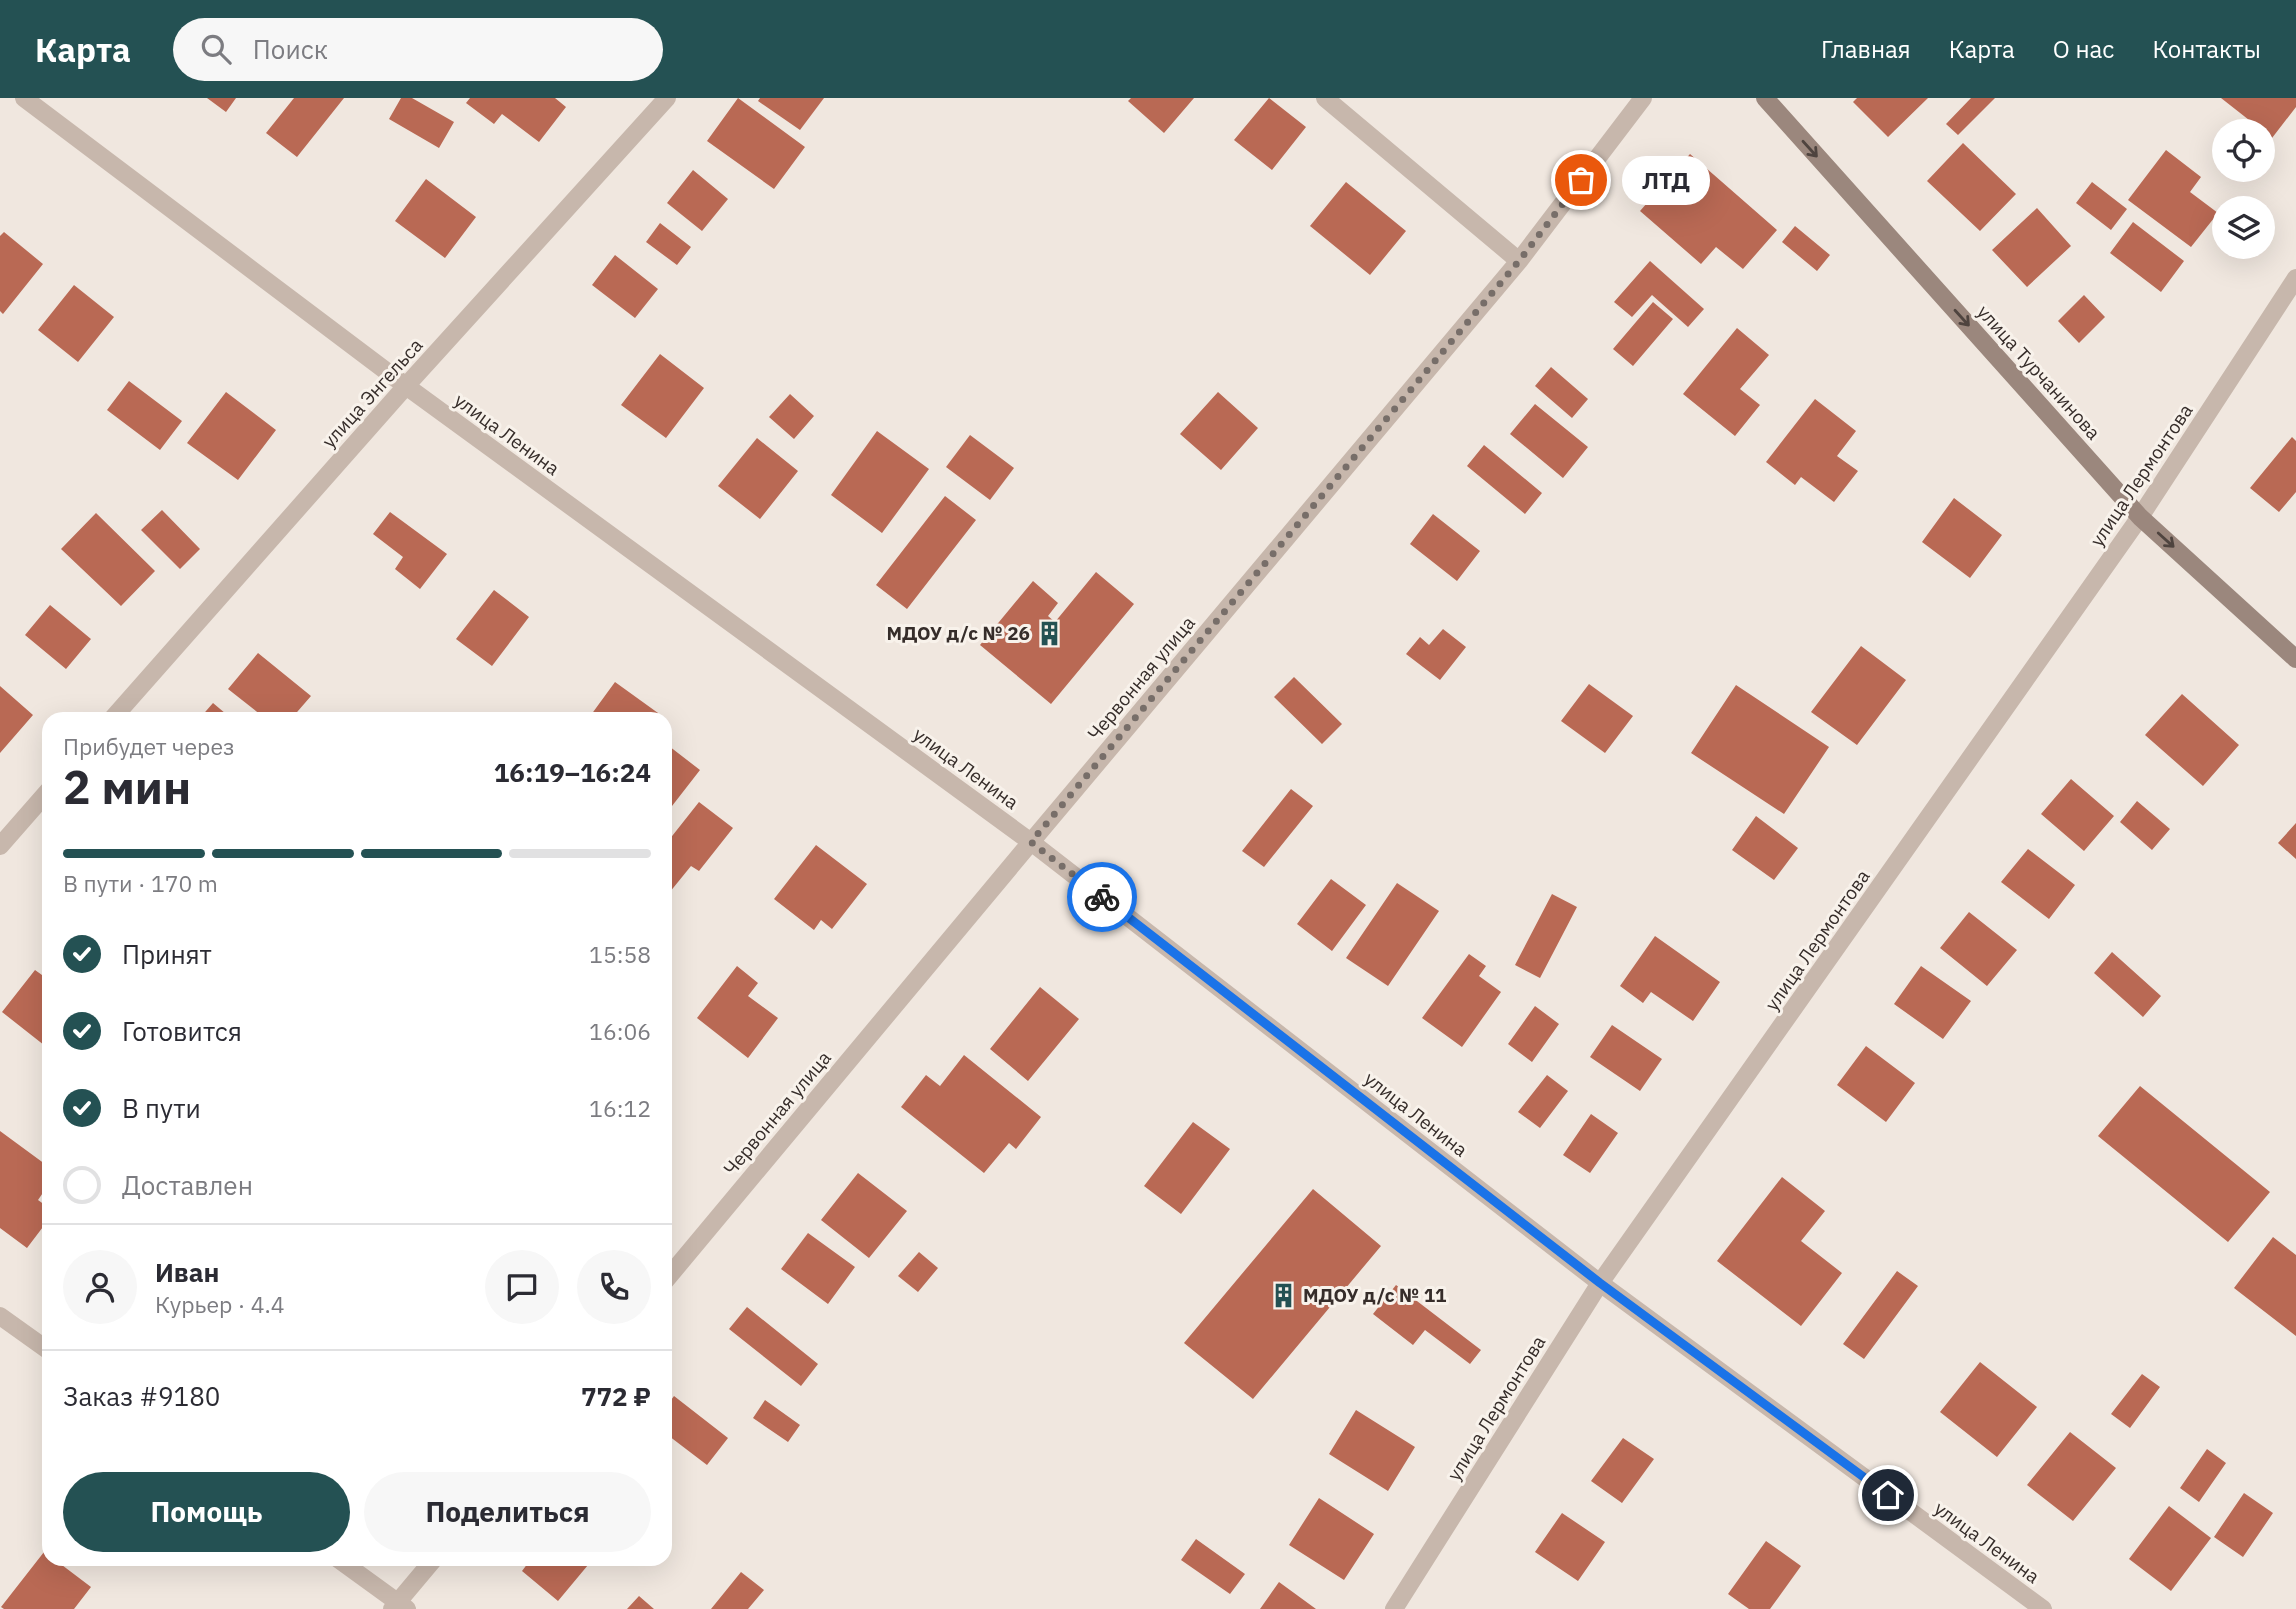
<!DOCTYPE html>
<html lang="ru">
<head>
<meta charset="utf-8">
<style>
  :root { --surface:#fff; --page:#f7f7f7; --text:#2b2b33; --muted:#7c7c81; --line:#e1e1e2; --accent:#245153 }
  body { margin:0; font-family:"IBM Plex Sans",sans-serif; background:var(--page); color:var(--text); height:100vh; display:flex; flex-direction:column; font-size:26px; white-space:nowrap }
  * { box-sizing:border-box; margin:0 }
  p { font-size:23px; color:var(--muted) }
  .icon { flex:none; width:38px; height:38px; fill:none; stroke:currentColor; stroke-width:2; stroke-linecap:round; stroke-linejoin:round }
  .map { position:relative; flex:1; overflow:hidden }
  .panel { position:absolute; left:42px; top:614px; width:630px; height:854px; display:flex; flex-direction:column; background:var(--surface); border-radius:21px; box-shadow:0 7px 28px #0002 }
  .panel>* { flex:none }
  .controls { position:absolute; left:2212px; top:21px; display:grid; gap:14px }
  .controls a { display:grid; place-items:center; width:63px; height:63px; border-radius:50%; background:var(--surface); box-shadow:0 7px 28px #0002; font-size:35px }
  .pin { position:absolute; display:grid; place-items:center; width:60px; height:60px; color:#fff; margin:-30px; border:4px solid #fff; border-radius:50%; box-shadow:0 2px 7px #0007 }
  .courier { position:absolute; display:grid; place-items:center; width:70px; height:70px; margin:-35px; border:5px solid #1a73e8; border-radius:50%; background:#fff; color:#222; box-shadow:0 2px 9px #0007 }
  .bubble { position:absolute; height:49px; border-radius:24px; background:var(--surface); box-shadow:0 7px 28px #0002; font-size:23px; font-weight:800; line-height:49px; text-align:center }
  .head em { font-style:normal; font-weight:800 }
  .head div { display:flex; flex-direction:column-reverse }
  .head { display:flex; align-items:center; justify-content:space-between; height:119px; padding:0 21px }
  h1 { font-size:46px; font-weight:800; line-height:52px }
  .bar { display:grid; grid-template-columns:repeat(4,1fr); gap:10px 7px; align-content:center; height:84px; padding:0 21px }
  .bar i { height:9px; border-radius:5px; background:var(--line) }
  .bar .selected { background:var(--accent) }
  .bar p { grid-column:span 4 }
  .line { display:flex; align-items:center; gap:18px; padding:0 21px; border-top:2px solid var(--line) }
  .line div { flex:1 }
  .round { display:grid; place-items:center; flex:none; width:74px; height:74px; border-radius:37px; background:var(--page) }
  ol { padding:0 21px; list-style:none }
  li { display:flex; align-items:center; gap:21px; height:77px }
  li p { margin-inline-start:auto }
  li .icon { padding:7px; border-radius:50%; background:var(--accent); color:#fff; stroke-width:4 }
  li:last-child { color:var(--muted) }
  li i { width:38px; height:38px; border:4px solid var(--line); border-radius:50% }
  .button { display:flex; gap:14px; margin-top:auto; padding:14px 21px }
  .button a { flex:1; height:80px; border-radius:42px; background:var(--accent); color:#fff; font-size:28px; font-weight:800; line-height:80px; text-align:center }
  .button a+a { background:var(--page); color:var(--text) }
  header { display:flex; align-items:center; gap:42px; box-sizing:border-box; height:98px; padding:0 35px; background:var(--accent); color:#fff }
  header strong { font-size:33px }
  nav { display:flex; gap:38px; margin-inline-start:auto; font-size:24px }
  .search { width:490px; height:63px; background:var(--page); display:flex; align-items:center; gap:18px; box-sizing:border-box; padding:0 24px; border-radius:38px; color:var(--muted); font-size:26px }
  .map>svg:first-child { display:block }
</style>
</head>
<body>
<header>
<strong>Карта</strong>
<div class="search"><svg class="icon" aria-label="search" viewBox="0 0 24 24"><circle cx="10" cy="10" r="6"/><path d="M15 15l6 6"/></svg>Поиск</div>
<nav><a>Главная</a><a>Карта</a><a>О нас</a><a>Контакты</a></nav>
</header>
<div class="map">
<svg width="2296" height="1511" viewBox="0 0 2296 1511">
  <rect width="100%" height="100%" fill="#f0e7df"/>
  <!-- building -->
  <path fill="#b96954" d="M207,0H236L226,14Z
    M294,0H344L297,59L266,35Z
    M401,0H412L454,24L439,50L389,21Z
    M470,0H555L566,9L539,44L502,16L494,26L466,5Z
    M738,0L805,49L774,91L707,43Z
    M760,0H824L800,32L758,3Z
    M1131,0H1194L1164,35L1128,3Z
    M1269,0L1306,29L1272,72L1234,42Z
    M1857,0H1928L1888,39L1853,4Z
    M1971,0H1995L1958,37L1946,26Z
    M2221,0H2296V9L2272,40Z
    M1963,45L2016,96L1980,133L1927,83Z
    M2166,52L2201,79L2190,94L2218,115L2191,149L2128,102Z
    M1690,56L1777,132L1743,171L1716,149L1701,166L1640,113Z
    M693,72L728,101L702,133L667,105Z
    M426,81L476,119L445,160L395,123Z
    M1346,84L1406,133L1370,177L1310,128Z
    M2092,84L2127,111L2111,132L2076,105Z
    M2037,110L2071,148L2027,189L1992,152Z
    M2133,124L2184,163L2161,194L2110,155Z
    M660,125L691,149L677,167L646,144Z
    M1795,128L1830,157L1817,173L1782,144Z
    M4,134L43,166L3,216L0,213V138Z
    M615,157L658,191L635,220L592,187Z
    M1650,163L1704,211L1688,229L1652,197L1632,219L1614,204Z
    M74,187L114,219L78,264L38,232Z
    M2084,197L2105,219L2079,245L2058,223Z
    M1653,204L1673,221L1633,268L1613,251Z
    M1737,230L1769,257L1740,291L1760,307L1735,338L1683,296Z
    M660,256L704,290L666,340L621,307Z
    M1551,269L1588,301L1572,320L1535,288Z
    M129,283L182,323L160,352L107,312Z
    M226,294L276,332L238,382L187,345Z
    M1218,294L1258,330L1221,372L1180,336Z
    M790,296L814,318L794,341L769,319Z
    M1815,301L1856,333L1837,358L1858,373L1834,404L1801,379L1795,387L1766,364Z
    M1535,306L1588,349L1563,380L1510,336Z
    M877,333L929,371L882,435L831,397Z
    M970,337L1014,370L990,402L946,369Z
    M2292,339L2296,343V394L2279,414L2250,390Z
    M757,340L798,373L760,421L718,388Z
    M1484,347L1542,395L1525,416L1467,368Z
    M945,398L976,422L907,511L876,487Z
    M1954,400L2002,437L1970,480L1922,444Z
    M162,412L200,451L180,471L141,432Z
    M390,414L447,456L420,491L395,471L403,459L373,436Z
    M96,415L155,473L121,508L61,451Z
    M1433,416L1480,453L1457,483L1410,446Z
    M1096,474L1134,506L1051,606L980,547L1033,483L1058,505L1048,518L1055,524Z
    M494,492L529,519L492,568L456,541Z
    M50,507L91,541L66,571L25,537Z
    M1443,531L1466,549L1440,582L1406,556L1420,539L1429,547Z
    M1861,548L1906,582L1857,647L1811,614Z
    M258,555L311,598L291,621H266L228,591Z
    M1294,579L1342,626L1322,646L1274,599Z
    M615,584L658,615L654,621H588Z
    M1589,586L1633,618L1605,655L1561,623Z
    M1736,587L1829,649L1784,716L1691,655Z
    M0,588L33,617L0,655Z
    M2182,596L2239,647L2203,688L2145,637Z
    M213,605L232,621H199Z
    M665,645L700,672L665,717Z
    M2071,681L2114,718L2084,753L2041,716Z
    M1291,691L1313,708L1264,769L1242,753Z
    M2137,703L2170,731L2152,752L2120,724Z
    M699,704L733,730L699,773L691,768L665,800V747Z
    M1756,718L1798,750L1774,782L1732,752Z
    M2296,725V761L2278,745Z
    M816,747L867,786L832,831L821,822L814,832L774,801Z
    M2028,751L2075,787L2049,821L2001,784Z
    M1331,781L1366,807L1332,853L1297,826Z
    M1397,785L1439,813L1388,888L1346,860Z
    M1552,796L1577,809L1540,880L1515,867Z
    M1969,814L2017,852L1987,888L1940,850Z
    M1655,838L1720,884L1693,923L1651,894L1643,905L1620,888Z
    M2112,854L2161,898L2143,919L2094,875Z
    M1469,856L1486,868L1479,878L1501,894L1462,949L1422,920Z
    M737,868L758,885L748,898L778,920L748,960L697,920Z
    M1921,868L1971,903L1943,941L1894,906Z
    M35,872L49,882V951L2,914Z
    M1040,889L1079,921L1028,983L990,951Z
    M1535,908L1559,926L1532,964L1508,946Z
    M1612,927L1662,961L1640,993L1590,959Z
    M1866,948L1915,985L1886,1024L1837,987Z
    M964,957L1041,1019L1016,1051L1009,1045L984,1075L901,1009L926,977L940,988Z
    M1547,977L1568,993L1540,1030L1518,1014Z
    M2140,988L2270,1094L2228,1144L2098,1038Z
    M1591,1016L1618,1035L1590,1075L1563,1057Z
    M1193,1024L1230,1051L1181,1116L1144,1088Z
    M0,1033L49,1069V1086L38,1102L49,1110V1121L27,1150L0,1130Z
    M858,1075L907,1113L869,1160L821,1122Z
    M1782,1079L1825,1113L1801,1143L1842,1175L1801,1228L1717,1163Z
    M1313,1091L1381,1148L1253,1301L1184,1245Z
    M808,1135L855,1169L828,1206L781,1171Z
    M2273,1139L2296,1157V1238L2234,1190Z
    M919,1154L938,1170L918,1194L898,1178Z
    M1897,1173L1918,1188L1864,1261L1843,1246Z
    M1396,1187L1481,1252L1470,1266L1425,1232L1413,1247L1373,1216Z
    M747,1209L818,1266L801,1288L729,1231Z
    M1980,1264L2037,1309L1997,1359L1940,1314Z
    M2142,1276L2160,1289L2130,1330L2111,1316Z
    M674,1298L728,1340L707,1367L665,1335V1310Z
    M765,1302L800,1327L788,1344L753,1320Z
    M1356,1312L1415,1349L1388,1393L1329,1356Z
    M2070,1334L2116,1370L2073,1423L2027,1387Z
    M1623,1340L1654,1361L1622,1405L1591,1383Z
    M2207,1351L2226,1365L2199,1404L2180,1390Z
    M2244,1395L2273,1415L2243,1459L2214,1439Z
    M1319,1400L1374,1436L1344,1482L1289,1447Z
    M2169,1408L2211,1440L2171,1493L2129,1461Z
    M1562,1415L1605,1444L1578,1483L1535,1454Z
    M1196,1441L1245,1476L1230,1496L1181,1462Z
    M1766,1443L1801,1468L1770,1511H1749L1728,1496Z
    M44,1454L49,1458V1461H54L91,1489L74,1511H4L1,1509Z
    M531,1461H593L558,1503L522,1473Z
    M741,1474L764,1492L748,1511H711Z
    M1279,1484L1316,1511H1260Z
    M639,1498L654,1511H627Z"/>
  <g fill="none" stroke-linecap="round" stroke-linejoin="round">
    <!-- street -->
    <path stroke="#c7b7ac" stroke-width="18" d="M24,0L406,288L1031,744L1600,1185L2043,1511
      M1325,0L1519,163
      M112,621L406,288L667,0
      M0,748L49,692
      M665,1183L1031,744L1519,163L1643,0
      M0,1218L49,1253
      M338,1461L407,1511
      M392,1511L434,1461
      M1394,1511L1600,1185L2140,419L2296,180"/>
    <!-- secondary -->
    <path stroke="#9b877d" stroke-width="18" d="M1765,0L2140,419L2296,561"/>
  </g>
  <!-- one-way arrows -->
  <defs><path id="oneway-shaft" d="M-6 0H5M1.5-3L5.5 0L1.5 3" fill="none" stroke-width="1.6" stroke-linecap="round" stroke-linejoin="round" transform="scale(1.75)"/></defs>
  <g stroke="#4f443f">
    <use href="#oneway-shaft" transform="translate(1810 51) rotate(48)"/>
    <use href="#oneway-shaft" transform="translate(1962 220) rotate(48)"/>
    <use href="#oneway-shaft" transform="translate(2166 442) rotate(42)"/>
  </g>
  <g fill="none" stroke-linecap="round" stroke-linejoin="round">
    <!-- done -->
    <path stroke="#776e69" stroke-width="7" stroke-dasharray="0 12.6" d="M1102,799L1031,744L1519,163L1581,82"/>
    <!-- route -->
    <path stroke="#1a73e8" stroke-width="9" d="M1102,799L1600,1185L1888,1397"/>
  </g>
  <!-- icons -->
  <defs>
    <symbol id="building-bare" viewBox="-9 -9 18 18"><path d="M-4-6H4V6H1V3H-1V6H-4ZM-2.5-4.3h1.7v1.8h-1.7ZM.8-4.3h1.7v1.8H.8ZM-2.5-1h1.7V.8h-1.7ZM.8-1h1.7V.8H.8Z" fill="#245153" stroke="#f8f2eb" stroke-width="2.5" paint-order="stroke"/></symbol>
  </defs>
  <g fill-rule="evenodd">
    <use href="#building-bare" x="1032" y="518" width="35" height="35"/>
    <use href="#building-bare" x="1266" y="1180" width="35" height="35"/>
  </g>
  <g text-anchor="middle" stroke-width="6" stroke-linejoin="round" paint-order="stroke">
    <!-- street labels -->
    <g font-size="19" fill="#362d2a" stroke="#f8f2eb">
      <text transform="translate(2039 274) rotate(48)" y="7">улица Турчанинова</text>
      <text transform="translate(372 295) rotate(-48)" y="7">улица Энгельса</text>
      <text transform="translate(507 336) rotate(36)" y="7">улица Ленина</text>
      <text transform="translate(2141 377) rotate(-56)" y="7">улица Лермонтова</text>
      <text transform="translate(1141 580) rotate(-50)" y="7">Червонная улица</text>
      <text transform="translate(966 670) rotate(36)" y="7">улица Ленина</text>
      <text transform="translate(1817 842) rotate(-55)" y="7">улица Лермонтова</text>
      <text transform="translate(777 1015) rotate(-50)" y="7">Червонная улица</text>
      <text transform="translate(1416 1016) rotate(38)" y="7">улица Ленина</text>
      <text transform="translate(1496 1310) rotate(-58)" y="7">улица Лермонтова</text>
      <text transform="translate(1987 1444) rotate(36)" y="7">улица Ленина</text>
    </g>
    <!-- poi labels -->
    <g font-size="19" font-weight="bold" fill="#362d2a" stroke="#f8f2eb" text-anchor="end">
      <text x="1030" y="542">МДОУ д/с № 26</text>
      <text x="1303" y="1204" text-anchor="start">МДОУ д/с № 11</text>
    </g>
  </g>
</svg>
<div class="controls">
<a><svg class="icon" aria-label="locate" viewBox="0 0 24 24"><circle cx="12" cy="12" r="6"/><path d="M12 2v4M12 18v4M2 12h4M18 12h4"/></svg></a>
<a><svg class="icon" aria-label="layers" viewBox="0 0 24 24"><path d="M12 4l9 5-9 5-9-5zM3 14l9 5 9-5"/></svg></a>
</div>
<div class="pin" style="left:1581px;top:82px;background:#ea580c"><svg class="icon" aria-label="bag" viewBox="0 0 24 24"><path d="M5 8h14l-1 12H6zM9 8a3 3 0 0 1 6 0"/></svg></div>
<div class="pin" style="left:1888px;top:1397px;background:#1f2937"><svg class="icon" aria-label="home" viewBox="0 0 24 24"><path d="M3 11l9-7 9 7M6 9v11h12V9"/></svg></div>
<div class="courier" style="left:1102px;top:799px"><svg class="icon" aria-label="bike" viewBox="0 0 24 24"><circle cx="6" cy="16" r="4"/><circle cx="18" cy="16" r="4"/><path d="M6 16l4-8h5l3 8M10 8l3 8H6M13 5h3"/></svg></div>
<div class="bubble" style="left:1622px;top:58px;width:88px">ЛТД</div>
<section class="panel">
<div class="head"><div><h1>2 мин</h1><p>Прибудет через</p></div><em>16:19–16:24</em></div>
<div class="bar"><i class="selected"></i><i class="selected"></i><i class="selected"></i><i></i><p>В пути · 170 m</p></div>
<ol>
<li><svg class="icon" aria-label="check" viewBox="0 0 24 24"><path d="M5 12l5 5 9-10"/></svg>Принят<p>15:58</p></li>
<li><svg class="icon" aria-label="check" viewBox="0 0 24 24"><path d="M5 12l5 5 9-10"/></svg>Готовится<p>16:06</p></li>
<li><svg class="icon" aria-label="check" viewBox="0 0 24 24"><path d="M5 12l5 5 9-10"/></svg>В пути<p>16:12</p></li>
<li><i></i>Доставлен</li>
</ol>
<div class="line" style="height:126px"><a class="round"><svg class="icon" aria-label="person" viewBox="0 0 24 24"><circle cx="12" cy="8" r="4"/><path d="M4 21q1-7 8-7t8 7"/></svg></a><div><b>Иван</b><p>Курьер · 4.4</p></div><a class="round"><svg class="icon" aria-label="chat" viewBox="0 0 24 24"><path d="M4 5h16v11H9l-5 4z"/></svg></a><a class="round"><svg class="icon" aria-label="phone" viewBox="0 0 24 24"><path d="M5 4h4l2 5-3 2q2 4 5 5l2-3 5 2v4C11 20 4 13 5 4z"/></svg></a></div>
<div class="line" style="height:91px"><div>Заказ #9180</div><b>772 ₽</b></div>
<div class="button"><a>Помощь</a><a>Поделиться</a></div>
</section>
</div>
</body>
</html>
